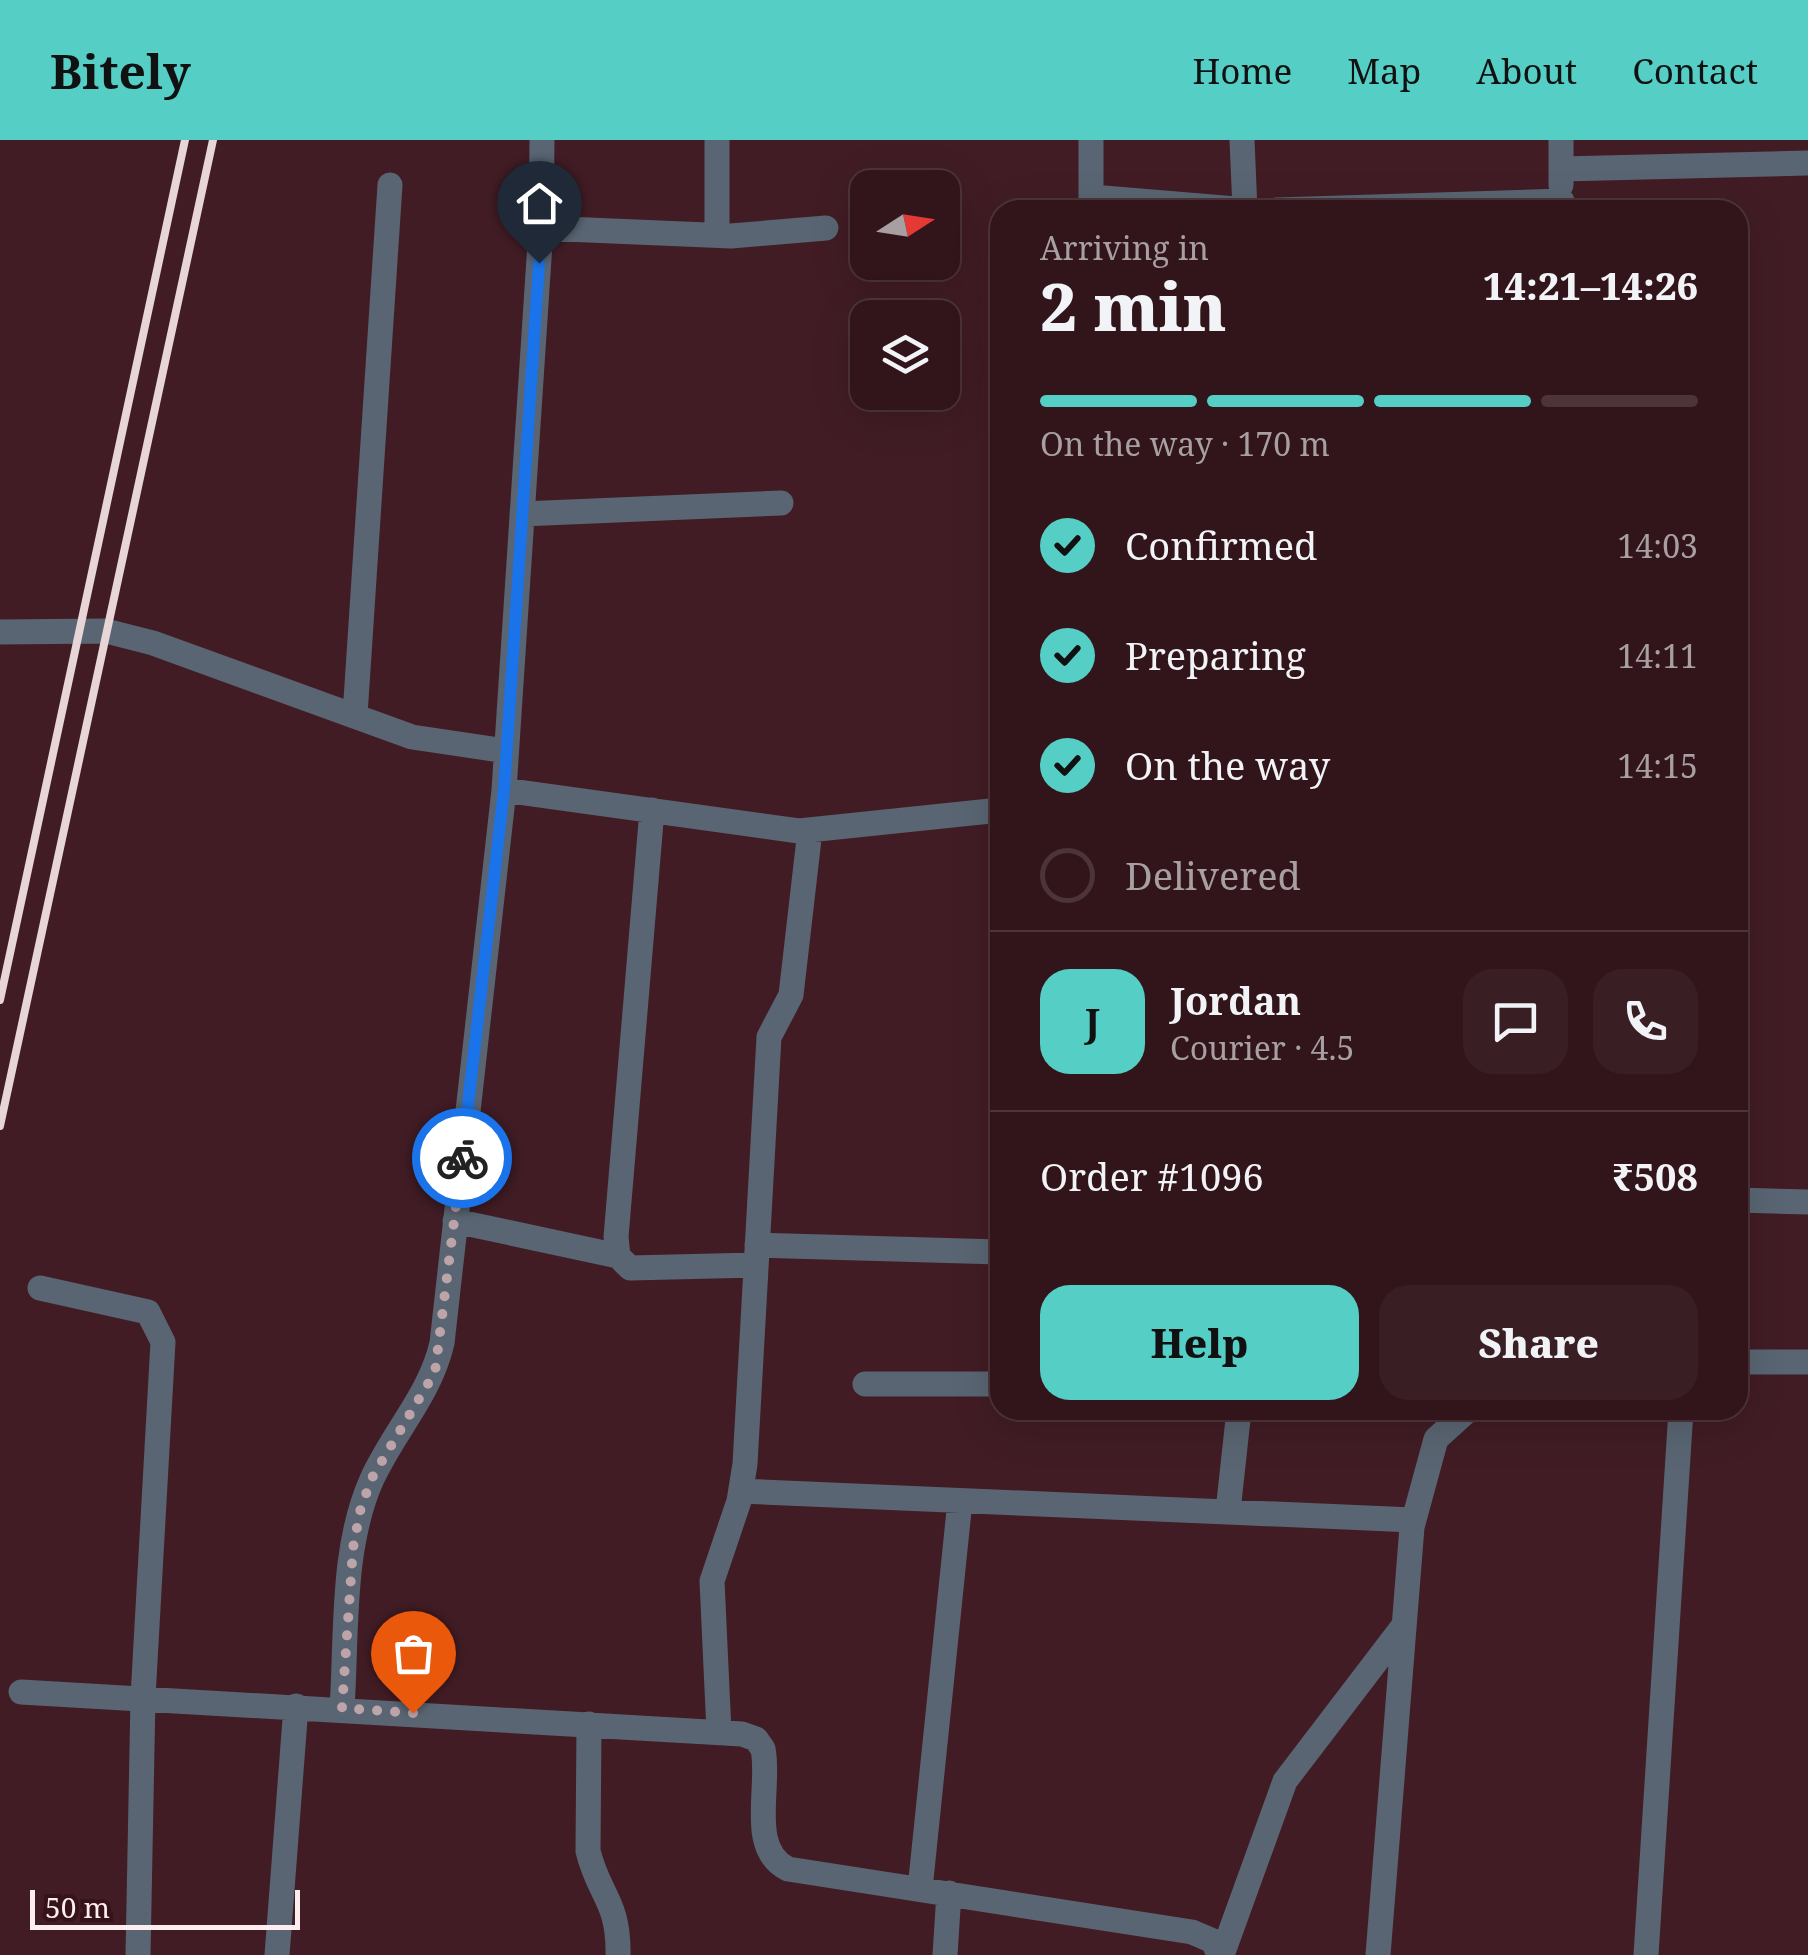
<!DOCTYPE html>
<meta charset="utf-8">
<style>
:root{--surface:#31151b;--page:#391e24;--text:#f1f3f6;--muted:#a89fa3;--line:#4c343a;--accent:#55cec5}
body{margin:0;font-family:"Noto Serif",serif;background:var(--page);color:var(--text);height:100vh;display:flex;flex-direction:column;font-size:38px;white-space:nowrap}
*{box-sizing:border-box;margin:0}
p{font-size:32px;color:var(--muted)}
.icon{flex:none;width:55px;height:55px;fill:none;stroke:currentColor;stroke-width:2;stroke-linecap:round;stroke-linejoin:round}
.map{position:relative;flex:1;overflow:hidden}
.drawer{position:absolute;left:990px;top:60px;width:758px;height:1220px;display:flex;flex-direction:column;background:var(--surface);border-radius:30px;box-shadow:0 10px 40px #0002,0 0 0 2px var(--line)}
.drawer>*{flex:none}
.needle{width:65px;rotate:78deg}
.buttons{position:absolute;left:850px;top:30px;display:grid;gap:20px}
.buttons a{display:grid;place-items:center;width:110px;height:110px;border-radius:20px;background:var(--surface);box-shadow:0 10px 40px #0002,0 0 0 2px var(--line);font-size:50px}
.scale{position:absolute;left:30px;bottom:25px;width:270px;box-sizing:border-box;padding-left:10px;border:5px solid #feeef0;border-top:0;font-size:28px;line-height:35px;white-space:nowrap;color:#feeef0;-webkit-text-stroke:8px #36121a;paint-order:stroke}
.pin{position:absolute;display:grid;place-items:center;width:85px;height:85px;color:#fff;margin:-102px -42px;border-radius:50% 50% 50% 0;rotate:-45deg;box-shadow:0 0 10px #0007}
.pin .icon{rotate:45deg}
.courier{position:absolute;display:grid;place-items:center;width:100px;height:100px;margin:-50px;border:8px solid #1a73e8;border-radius:50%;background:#fff;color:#222;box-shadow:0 2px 12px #0007}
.overview em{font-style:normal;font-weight:800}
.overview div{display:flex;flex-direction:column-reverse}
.overview{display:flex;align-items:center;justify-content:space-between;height:170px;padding:0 50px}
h1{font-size:65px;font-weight:800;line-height:75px}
.bar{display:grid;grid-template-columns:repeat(4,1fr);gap:15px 10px;align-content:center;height:120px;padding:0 50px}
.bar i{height:12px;border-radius:8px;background:var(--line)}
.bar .active{background:var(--accent)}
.bar p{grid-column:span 4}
.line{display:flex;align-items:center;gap:25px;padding:0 50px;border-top:2px solid var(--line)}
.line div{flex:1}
.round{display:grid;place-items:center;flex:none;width:105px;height:105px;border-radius:30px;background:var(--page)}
ol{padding:0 50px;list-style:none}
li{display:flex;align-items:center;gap:30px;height:110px}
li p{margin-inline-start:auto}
li .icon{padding:10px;border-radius:50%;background:var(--accent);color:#111;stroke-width:4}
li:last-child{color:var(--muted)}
li i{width:55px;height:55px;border:5px solid var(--line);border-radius:50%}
.cta{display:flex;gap:20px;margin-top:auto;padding:20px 50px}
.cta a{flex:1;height:115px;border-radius:30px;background:var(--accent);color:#111;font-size:40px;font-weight:800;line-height:115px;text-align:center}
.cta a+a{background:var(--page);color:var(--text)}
header{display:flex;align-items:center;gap:60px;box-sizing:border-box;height:140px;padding:0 50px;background:var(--accent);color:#111}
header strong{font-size:48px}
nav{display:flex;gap:55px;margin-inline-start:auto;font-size:35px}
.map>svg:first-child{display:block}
</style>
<header>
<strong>Bitely</strong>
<nav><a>Home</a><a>Map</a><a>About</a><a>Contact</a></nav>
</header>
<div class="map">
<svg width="1808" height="1815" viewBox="0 0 1808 1815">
<rect width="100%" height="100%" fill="#411c24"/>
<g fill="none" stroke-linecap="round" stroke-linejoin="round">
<!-- street -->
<path stroke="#596572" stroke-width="25" d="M 1091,0 L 1091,70
M 1242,0 L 1245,70
M 1561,0 L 1561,45
M 1561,29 L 1808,23
M 1092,57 L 1248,70
M 1276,70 L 1562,61
M 541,88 L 731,96 L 826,88
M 717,95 L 717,0
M 522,374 L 781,363
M 0,492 L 106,491 L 153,503 L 412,597 L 506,611
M 355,575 L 390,45
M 504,650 L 799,691 L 1000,670
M 652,670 L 616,1097 L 618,1116 L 630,1128 L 756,1125
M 1738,1060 L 1808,1062
M 455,1081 L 618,1116
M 757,1105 L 1000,1112
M 40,1148 L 148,1172 L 163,1202 L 143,1557 L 138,1815
M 1738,1222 L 1808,1222
M 865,1244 L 1000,1244
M 741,1351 L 1413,1380
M 1228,1371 L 1239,1270
M 21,1552 L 742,1594 L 756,1599 L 763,1609 C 771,1646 747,1709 788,1729 L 1192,1792 L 1213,1801 L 1219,1815
M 342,1568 C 347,1494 341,1408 372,1339 C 394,1291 430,1255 442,1203 L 504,650 L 541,88 L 542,0
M 589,1584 L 588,1711 C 599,1756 619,1761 618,1815
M 719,1592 L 712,1441 L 739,1361 L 745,1324 L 769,897 L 791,855 L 810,690
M 920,1749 L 960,1361
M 277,1815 L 296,1566
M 945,1815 L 949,1753
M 1222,1815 L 1285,1641 L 1401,1489
M 1378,1815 L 1412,1387 L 1436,1299 L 1468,1270
M 1646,1815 L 1681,1270"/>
<!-- rail -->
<path stroke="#e7d5d8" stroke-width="8" d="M 0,860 L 185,0
M 0,986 L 213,0"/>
</g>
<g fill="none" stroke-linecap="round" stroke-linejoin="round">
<!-- done -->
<path stroke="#bca4a9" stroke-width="10" stroke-dasharray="0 18" d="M 413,1573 L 342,1568 L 353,1408 L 361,1367 L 373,1336 L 435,1232 L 462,1018"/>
<!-- route -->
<path stroke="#1a73e8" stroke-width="12" d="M 462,1018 L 504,650 L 539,123"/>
</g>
</svg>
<div class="buttons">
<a><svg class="needle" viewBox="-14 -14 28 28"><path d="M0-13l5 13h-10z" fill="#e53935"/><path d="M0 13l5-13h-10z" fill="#a89fa3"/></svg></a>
<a><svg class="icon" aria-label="layers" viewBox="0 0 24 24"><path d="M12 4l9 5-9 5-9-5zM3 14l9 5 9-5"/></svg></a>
</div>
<div class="scale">50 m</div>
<div class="pin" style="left:413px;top:1573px;background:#ea580c"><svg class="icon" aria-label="bag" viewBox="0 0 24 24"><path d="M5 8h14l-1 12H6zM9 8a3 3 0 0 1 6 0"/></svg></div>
<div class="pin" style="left:539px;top:123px;background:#1f2937"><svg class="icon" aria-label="home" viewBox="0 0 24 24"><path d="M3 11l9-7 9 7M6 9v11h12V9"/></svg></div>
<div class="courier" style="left:462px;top:1018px"><svg class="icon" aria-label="bike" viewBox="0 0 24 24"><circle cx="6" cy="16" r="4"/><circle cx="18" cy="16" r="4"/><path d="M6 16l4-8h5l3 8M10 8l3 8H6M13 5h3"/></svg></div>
<section class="drawer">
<div class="overview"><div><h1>2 min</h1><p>Arriving in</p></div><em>14:21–14:26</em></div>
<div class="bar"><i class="active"></i><i class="active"></i><i class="active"></i><i></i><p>On the way · 170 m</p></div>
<ol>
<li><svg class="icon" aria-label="check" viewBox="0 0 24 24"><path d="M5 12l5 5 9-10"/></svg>Confirmed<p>14:03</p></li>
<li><svg class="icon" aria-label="check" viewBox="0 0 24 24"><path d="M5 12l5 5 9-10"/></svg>Preparing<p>14:11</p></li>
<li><svg class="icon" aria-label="check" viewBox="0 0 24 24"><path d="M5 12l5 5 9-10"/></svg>On the way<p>14:15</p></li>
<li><i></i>Delivered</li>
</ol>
<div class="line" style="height:180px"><b class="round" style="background:var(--accent);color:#111">J</b><div><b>Jordan</b><p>Courier · 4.5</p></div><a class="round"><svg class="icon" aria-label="chat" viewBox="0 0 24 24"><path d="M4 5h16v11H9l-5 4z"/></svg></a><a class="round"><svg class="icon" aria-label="phone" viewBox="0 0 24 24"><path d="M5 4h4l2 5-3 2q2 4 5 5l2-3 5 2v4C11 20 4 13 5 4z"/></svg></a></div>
<div class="line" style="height:130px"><div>Order #1096</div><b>₹508</b></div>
<div class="cta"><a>Help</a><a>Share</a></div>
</section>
</div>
